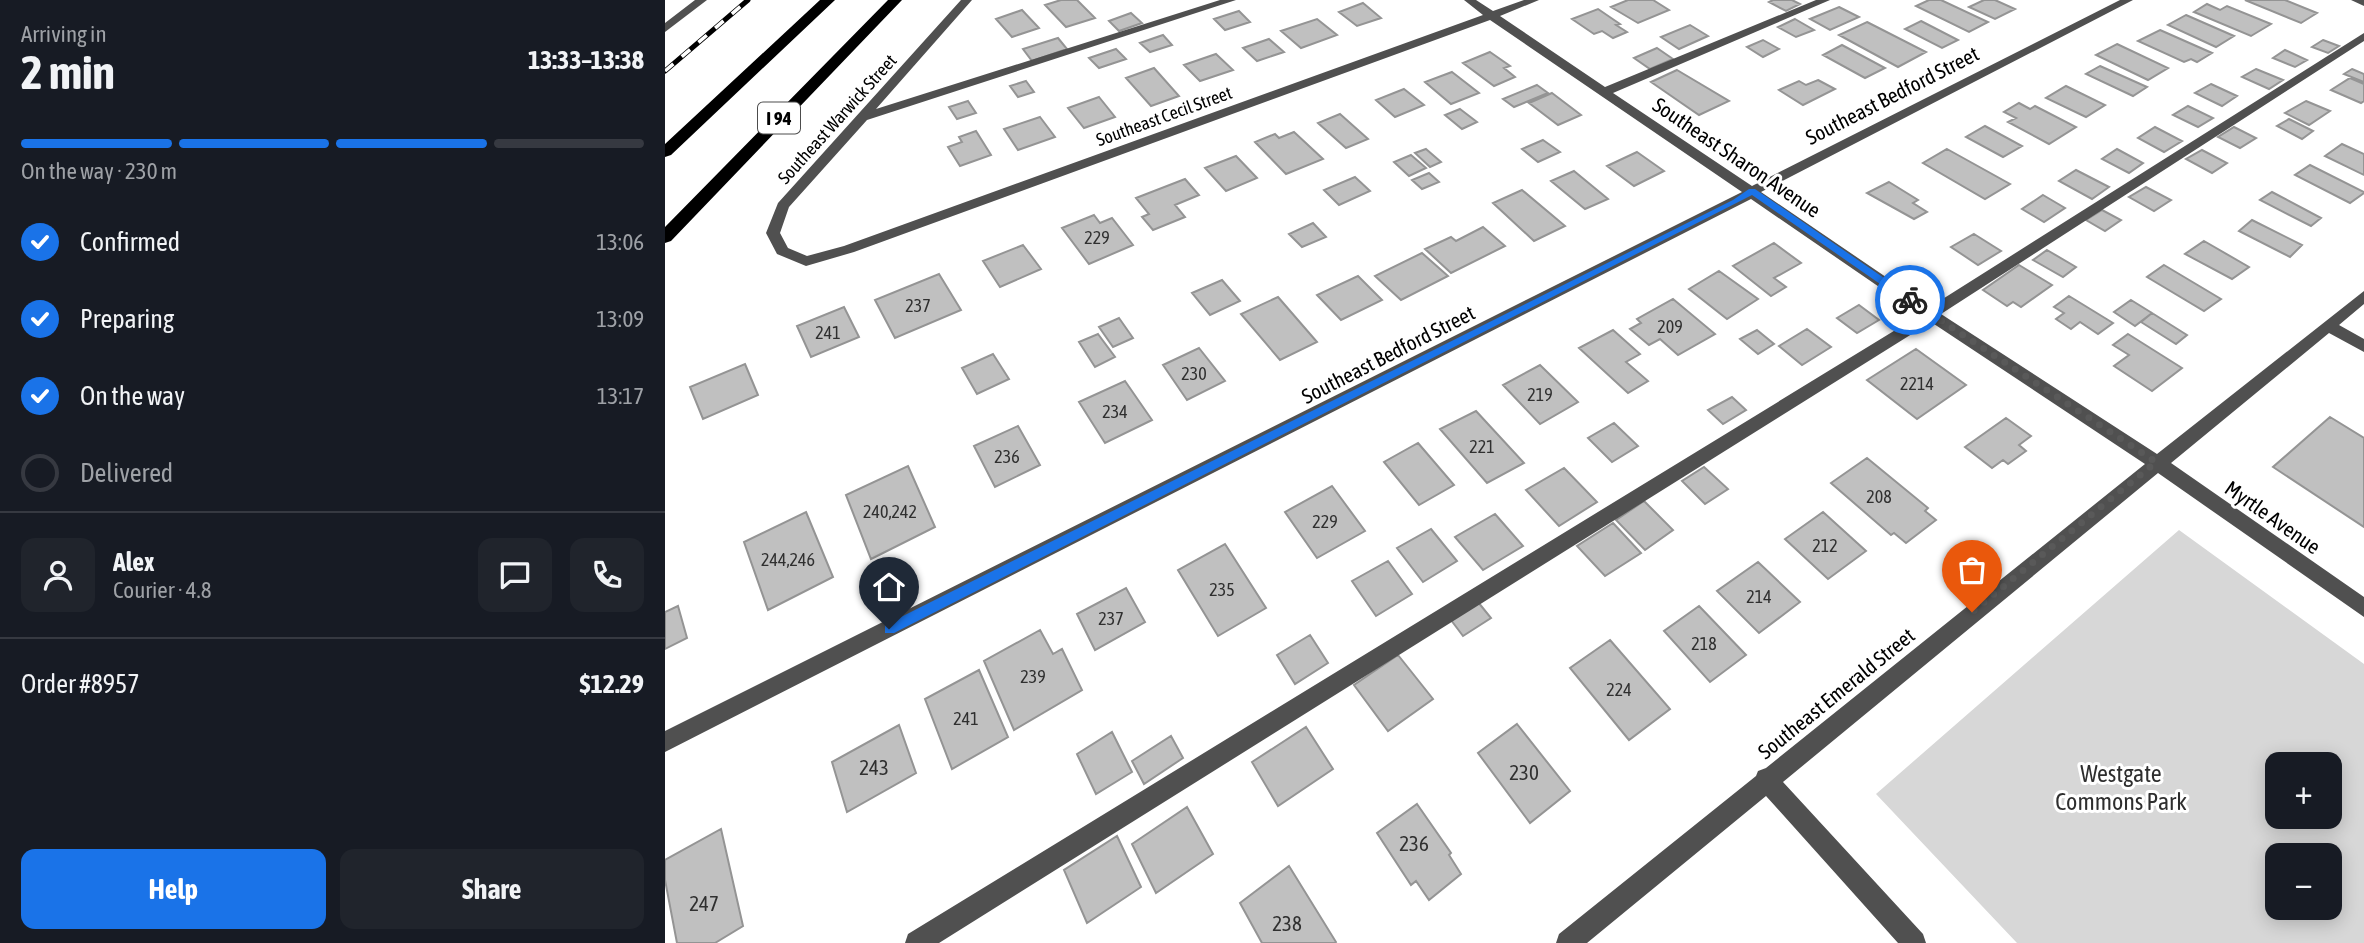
<!DOCTYPE html>
<meta charset="utf-8">
<style>
:root{--surface:#171b24;--page:#20242c;--text:#f1f3f6;--muted:#9ea1a6;--line:#363941;--accent:#1a73e8}
body{margin:0;font-family:"Asap Condensed",sans-serif;background:var(--page);color:var(--text);height:100vh;display:flex;flex-direction:column;font-size:26px;white-space:nowrap}
*{box-sizing:border-box;margin:0}
p{font-size:23px;color:var(--muted)}
.icon{flex:none;width:38px;height:38px;fill:none;stroke:currentColor;stroke-width:2;stroke-linecap:round;stroke-linejoin:round}
.map{position:relative;flex:1;overflow:hidden}
.panel{display:flex;flex-direction:column;background:var(--surface);width:665px}
.panel>*{flex:none}
.buttons{position:absolute;left:1600px;top:752px;display:grid;gap:14px}
.buttons a{display:grid;place-items:center;width:77px;height:77px;border-radius:14px;background:var(--surface);box-shadow:0 4px 18px #0003;font-size:35px}
.pin{position:absolute;display:grid;place-items:center;width:60px;height:60px;color:#fff;margin:-72px -30px;border-radius:50% 50% 50% 0;rotate:-45deg;box-shadow:0 0 7px #0007}
.pin .icon{rotate:45deg}
.courier{position:absolute;display:grid;place-items:center;width:70px;height:70px;margin:-35px;border:5px solid #1a73e8;border-radius:50%;background:#fff;color:#222;box-shadow:0 2px 9px #0007}
.headline em{font-style:normal;font-weight:700}
.headline div{display:flex;flex-direction:column-reverse}
.headline{display:flex;align-items:center;justify-content:space-between;height:119px;padding:0 21px}
h1{font-size:46px;font-weight:700;line-height:52px}
.bar{display:grid;grid-template-columns:repeat(4,1fr);gap:10px 7px;align-content:center;height:84px;padding:0 21px}
.bar i{height:9px;border-radius:5px;background:var(--line)}
.bar .current{background:var(--accent)}
.bar p{grid-column:span 4}
.line{display:flex;align-items:center;gap:18px;padding:0 21px;border-top:2px solid var(--line)}
.line div{flex:1}
.round{display:grid;place-items:center;flex:none;width:74px;height:74px;border-radius:14px;background:var(--page)}
ol{padding:0 21px;list-style:none}
li{display:flex;align-items:center;gap:21px;height:77px}
li p{margin-inline-start:auto}
li .icon{padding:7px;border-radius:50%;background:var(--accent);color:#fff;stroke-width:4}
li:last-child{color:var(--muted)}
li i{width:38px;height:38px;border:4px solid var(--line);border-radius:50%}
.cta{display:flex;gap:14px;margin-top:auto;padding:14px 21px}
.cta a{flex:1;height:80px;border-radius:14px;background:var(--accent);color:#fff;font-size:28px;font-weight:700;line-height:80px;text-align:center}
.cta a+a{background:var(--page);color:var(--text)}
main{display:flex;flex:1;min-height:0}
.map>svg:first-child{display:block}
</style>
<main>
<section class="panel">
<div class="headline"><div><h1>2 min</h1><p>Arriving in</p></div><em>13:33–13:38</em></div>
<div class="bar"><i class="current"></i><i class="current"></i><i class="current"></i><i></i><p>On the way · 230 m</p></div>
<ol>
<li><svg class="icon" aria-label="check" viewBox="0 0 24 24"><path d="M5 12l5 5 9-10"/></svg>Confirmed<p>13:06</p></li>
<li><svg class="icon" aria-label="check" viewBox="0 0 24 24"><path d="M5 12l5 5 9-10"/></svg>Preparing<p>13:09</p></li>
<li><svg class="icon" aria-label="check" viewBox="0 0 24 24"><path d="M5 12l5 5 9-10"/></svg>On the way<p>13:17</p></li>
<li><i></i>Delivered</li>
</ol>
<div class="line" style="height:126px"><a class="round"><svg class="icon" aria-label="person" viewBox="0 0 24 24"><circle cx="12" cy="8" r="4"/><path d="M4 21q1-7 8-7t8 7"/></svg></a><div><b>Alex</b><p>Courier · 4.8</p></div><a class="round"><svg class="icon" aria-label="chat" viewBox="0 0 24 24"><path d="M4 5h16v11H9l-5 4z"/></svg></a><a class="round"><svg class="icon" aria-label="phone" viewBox="0 0 24 24"><path d="M5 4h4l2 5-3 2q2 4 5 5l2-3 5 2v4C11 20 4 13 5 4z"/></svg></a></div>
<div class="line" style="height:91px"><div>Order #8957</div><b>$12.29</b></div>
<div class="cta"><a>Help</a><a>Share</a></div>
</section>
<div class="map">
<svg width="1699" height="943" viewBox="0 0 1699 943">
<rect width="100%" height="100%" fill="#fff"/>
<!-- green -->
<path fill="#d7d7d7" fill-rule="evenodd" d="M 1514,530 L 1699,664 L 1699,943 L 1352,943 L 1211,794 ZM 1612,765 L 1664,765 L 1664,817 L 1612,817 ZM 1612,856 L 1664,856 L 1664,908 L 1612,908 Z"/>
<!-- building -->
<path fill="#c0c0c0" stroke="#949494" stroke-width="2" d="M 396,0 L 412,0 L 430,18 L 401,27 L 380,5 Z
M 963,0 L 988,0 L 1004,10 L 973,23 L 946,7 Z
M 1108,0 L 1127,0 L 1135,4 L 1121,11 L 1104,2 Z
M 1264,0 L 1276,0 L 1323,22 L 1304,32 L 1251,6 Z
M 1319,0 L 1330,0 L 1350,9 L 1330,19 L 1304,7 Z
M 1580,0 L 1620,0 L 1652,13 L 1636,23 Z
M 698,3 L 716,18 L 692,26 L 674,12 Z
M 1542,4 L 1555,10 L 1562,6 L 1606,24 L 1586,36 L 1529,12 Z
M 1174,7 L 1194,17 L 1165,30 L 1145,19 Z
M 933,9 L 955,24 L 951,25 L 962,32 L 948,38 L 937,31 L 929,34 L 907,19 Z
M 357,10 L 374,28 L 347,37 L 331,19 Z
M 574,11 L 585,22 L 560,30 L 549,19 Z
M 466,13 L 477,23 L 454,31 L 444,21 Z
M 1521,15 L 1569,36 L 1551,47 L 1503,25 Z
M 652,19 L 672,35 L 636,48 L 616,31 Z
M 1130,19 L 1149,30 L 1131,37 L 1113,27 Z
M 1256,21 L 1293,40 L 1277,48 L 1240,29 Z
M 1202,22 L 1261,52 L 1233,67 L 1174,35 Z
M 1025,25 L 1043,36 L 1014,49 L 996,37 Z
M 1495,30 L 1547,53 L 1532,62 L 1526,59 L 1519,62 L 1473,41 Z
M 498,35 L 507,45 L 485,52 L 475,43 Z
M 393,38 L 402,49 L 367,61 L 358,49 Z
M 604,39 L 619,52 L 592,61 L 578,48 Z
M 1098,40 L 1114,49 L 1098,57 L 1082,47 Z
M 1658,40 L 1674,46 L 1663,53 L 1647,47 Z
M 1452,44 L 1503,68 L 1483,80 L 1431,55 Z
M 1177,45 L 1220,68 L 1200,78 L 1158,55 Z
M 992,48 L 1008,59 L 985,69 L 969,58 Z
M 451,49 L 461,59 L 434,68 L 424,58 Z
M 1620,50 L 1642,60 L 1630,67 L 1608,58 Z
M 825,52 L 845,66 L 839,68 L 850,77 L 829,86 L 798,63 Z
M 551,54 L 568,70 L 535,81 L 519,65 Z
M 1435,66 L 1482,87 L 1468,96 L 1421,74 Z
M 489,68 L 514,96 L 486,106 L 461,78 Z
M 1591,69 L 1618,80 L 1604,89 L 1577,77 Z
M 1687,69 L 1699,74 L 1699,82 L 1679,74 Z
M 1012,70 L 1064,101 L 1034,115 L 986,82 Z
M 787,72 L 814,93 L 786,104 L 760,82 Z
M 1685,78 L 1699,84 L 1699,101 L 1696,103 L 1666,90 Z
M 1153,80 L 1170,89 L 1138,105 L 1114,90 L 1134,81 L 1141,85 Z
M 361,81 L 369,92 L 353,97 L 345,86 Z
M 1546,84 L 1572,96 L 1557,106 L 1530,93 Z
M 872,85 L 883,93 L 849,107 L 838,99 Z
M 1401,86 L 1440,105 L 1421,117 L 1381,98 Z
M 739,89 L 759,105 L 730,117 L 711,100 Z
M 887,93 L 916,115 L 893,125 L 864,103 Z
M 434,97 L 450,117 L 419,128 L 403,108 Z
M 303,101 L 311,113 L 292,119 L 284,107 Z
M 1641,101 L 1665,111 L 1644,125 L 1620,113 Z
M 1354,103 L 1365,109 L 1370,106 L 1411,127 L 1384,144 L 1343,122 L 1351,118 L 1339,112 Z
M 1523,106 L 1548,118 L 1533,127 L 1508,115 Z
M 795,109 L 812,122 L 797,129 L 780,115 Z
M 675,114 L 703,139 L 681,148 L 653,123 Z
M 375,117 L 390,137 L 353,150 L 339,129 Z
M 1624,119 L 1648,131 L 1637,139 L 1612,126 Z
M 1320,126 L 1357,146 L 1338,157 L 1301,137 Z
M 1490,127 L 1517,141 L 1499,152 L 1473,138 Z
M 1569,127 L 1591,138 L 1575,148 L 1553,137 Z
M 311,131 L 326,155 L 295,166 L 283,147 L 297,142 L 294,137 Z
M 629,132 L 658,159 L 621,174 L 590,142 L 610,134 L 614,138 Z
M 878,140 L 895,152 L 873,162 L 857,149 Z
M 1677,144 L 1699,154 L 1699,175 L 1660,156 Z
M 761,149 L 776,162 L 765,167 L 750,153 Z
M 1282,149 L 1345,184 L 1320,199 L 1258,163 Z
M 1452,149 L 1478,163 L 1464,173 L 1437,159 Z
M 1537,150 L 1562,163 L 1547,173 L 1521,159 Z
M 972,152 L 999,171 L 969,186 L 942,166 Z
M 746,155 L 761,168 L 744,176 L 729,162 Z
M 571,156 L 592,178 L 561,191 L 540,168 Z
M 1645,165 L 1699,192 L 1699,193 L 1685,203 L 1630,175 Z
M 1411,170 L 1444,187 L 1427,199 L 1394,181 Z
M 909,171 L 943,199 L 920,209 L 886,181 Z
M 764,173 L 774,182 L 757,189 L 747,180 Z
M 690,177 L 705,191 L 674,205 L 659,190 Z
M 520,179 L 534,195 L 510,205 L 520,217 L 488,230 L 477,217 L 484,214 L 471,198 Z
M 1224,182 L 1253,200 L 1248,203 L 1262,212 L 1249,219 L 1202,193 Z
M 1481,187 L 1506,200 L 1489,211 L 1464,197 Z
M 857,190 L 900,226 L 869,241 L 828,203 Z
M 1607,192 L 1656,218 L 1646,226 L 1595,200 Z
M 1378,195 L 1400,208 L 1379,222 L 1357,209 Z
M 1437,210 L 1456,220 L 1440,231 L 1421,220 Z
M 429,215 L 435,223 L 447,218 L 468,245 L 424,264 L 397,228 Z
M 1587,220 L 1637,245 L 1625,257 L 1574,231 Z
M 648,223 L 661,237 L 637,247 L 624,234 Z
M 818,227 L 840,246 L 786,273 L 760,249 L 786,237 L 791,241 Z
M 1309,234 L 1336,251 L 1313,265 L 1286,247 Z
M 1539,241 L 1584,267 L 1567,279 L 1520,254 Z
M 1109,243 L 1136,263 L 1109,278 L 1121,287 L 1106,296 L 1068,266 Z
M 358,245 L 376,269 L 335,287 L 318,261 Z
M 1382,250 L 1411,267 L 1398,277 L 1368,260 Z
M 757,253 L 783,276 L 736,300 L 710,276 Z
M 1354,265 L 1387,285 L 1356,307 L 1348,302 L 1342,306 L 1318,290 Z
M 1499,265 L 1556,299 L 1539,311 L 1482,277 Z
M 1054,271 L 1093,299 L 1062,319 L 1024,289 Z
M 274,274 L 296,310 L 230,338 L 210,300 Z
M 693,276 L 717,300 L 676,320 L 652,295 Z
M 557,280 L 575,301 L 545,315 L 527,293 Z
M 1404,296 L 1448,323 L 1433,334 L 1415,322 L 1406,329 L 1391,319 L 1399,313 L 1389,307 Z
M 613,297 L 652,342 L 615,360 L 576,314 Z
M 1008,299 L 1050,334 L 1013,355 L 995,339 L 984,345 L 965,329 L 976,323 L 972,319 Z
M 1466,300 L 1487,313 L 1470,326 L 1449,312 Z
M 1194,305 L 1214,320 L 1192,333 L 1172,318 Z
M 179,307 L 194,337 L 146,357 L 132,326 Z
M 1487,313 L 1522,335 L 1511,344 L 1476,322 Z
M 454,318 L 468,338 L 448,347 L 434,327 Z
M 1142,329 L 1166,347 L 1137,365 L 1114,346 Z
M 948,330 L 975,354 L 961,362 L 983,381 L 963,393 L 914,348 Z
M 1092,330 L 1109,344 L 1093,354 L 1075,339 Z
M 433,334 L 450,357 L 430,367 L 414,342 Z
M 1463,334 L 1517,368 L 1487,391 L 1449,366 L 1464,355 L 1448,345 Z
M 534,348 L 560,381 L 522,400 L 498,365 Z
M 1251,349 L 1301,385 L 1252,419 L 1202,380 Z
M 328,354 L 344,379 L 312,394 L 297,368 Z
M 80,364 L 93,395 L 38,419 L 25,387 Z
M 875,365 L 913,402 L 875,424 L 838,385 Z
M 460,381 L 487,420 L 440,443 L 414,402 Z
M 1067,397 L 1081,410 L 1058,424 L 1043,410 Z
M 811,411 L 859,463 L 822,483 L 775,429 Z
M 1665,417 L 1699,438 L 1699,527 L 1608,467 Z
M 1341,418 L 1366,436 L 1354,445 L 1361,451 L 1343,464 L 1338,460 L 1327,468 L 1300,447 Z
M 949,423 L 973,446 L 947,462 L 923,438 Z
M 353,426 L 375,465 L 330,487 L 309,446 Z
M 753,443 L 789,485 L 754,505 L 719,462 Z
M 1202,458 L 1263,508 L 1260,511 L 1271,520 L 1241,543 L 1229,533 L 1226,535 L 1166,483 Z
M 243,466 L 270,527 L 206,559 L 181,495 Z
M 1039,467 L 1063,489 L 1040,504 L 1017,481 Z
M 899,468 L 932,502 L 894,526 L 861,490 Z
M 667,486 L 700,531 L 652,558 L 620,512 Z
M 979,501 L 1008,530 L 980,550 L 951,520 Z
M 141,512 L 168,577 L 103,610 L 79,542 Z
M 1158,512 L 1201,551 L 1163,579 L 1120,539 Z
M 830,514 L 858,546 L 818,570 L 790,537 Z
M 948,523 L 976,553 L 940,576 L 912,546 Z
M 766,529 L 792,561 L 758,582 L 732,548 Z
M 560,544 L 601,608 L 553,636 L 513,570 Z
M 723,561 L 747,594 L 711,616 L 687,581 Z
M 1093,562 L 1135,602 L 1094,633 L 1052,591 Z
M 461,588 L 480,622 L 430,650 L 412,614 Z
M 813,602 L 826,618 L 798,636 L 786,620 Z
M 13,606 L 22,638 L 0,649 L 0,612 Z
M 1034,606 L 1081,655 L 1045,682 L 999,631 Z
M 375,630 L 388,654 L 397,649 L 417,690 L 349,730 L 319,661 Z
M 645,635 L 663,663 L 630,684 L 612,655 Z
M 945,640 L 1005,709 L 964,740 L 905,668 Z
M 733,655 L 768,699 L 723,731 L 689,685 Z
M 314,670 L 343,737 L 287,769 L 260,699 Z
M 852,724 L 905,791 L 865,823 L 813,753 Z
M 234,725 L 251,773 L 182,812 L 167,762 Z
M 641,727 L 668,769 L 613,806 L 587,762 Z
M 447,732 L 467,772 L 431,794 L 412,754 Z
M 506,736 L 518,758 L 479,784 L 467,761 Z
M 752,804 L 786,853 L 784,855 L 796,874 L 764,900 L 751,881 L 746,885 L 712,833 Z
M 522,807 L 548,854 L 491,893 L 467,844 Z
M 56,829 L 78,926 L 50,943 L 12,943 L 0,880 L 0,860 Z
M 452,836 L 476,887 L 422,923 L 399,870 Z
M 624,866 L 671,942 L 670,943 L 597,943 L 575,903 Z"/>
<g fill="none" stroke-linecap="round" stroke-linejoin="round">
<!-- minor -->
<path fill="#505050" fill-rule="evenodd" d="M 30,0 L 42,0 L 0,32 L 0,23 Z
M 296,0 L 307,0 L 211,109 L 555,0 L 571,0 L 202,120 L 124,207 L 115,233 L 123,248 L 142,256 L 179,246 L 818,15 L 799,0 L 811,0 L 828,11 L 859,0 L 874,0 L 835,16 L 940,87 L 1151,0 L 1165,0 L 948,93 L 1087,186 L 1455,0 L 1468,0 L 1096,192 L 1265,307 L 1699,33 L 1699,41 L 1276,314 L 1492,454 L 1699,291 L 1699,304 L 1674,325 L 1699,339 L 1699,352 L 1664,333 L 1506,463 L 1699,597 L 1699,617 L 1493,473 L 1118,782 L 1258,934 L 1261,943 L 1233,943 L 1101,796 L 922,943 L 891,943 L 894,934 L 1091,776 L 1093,771 L 1101,768 L 1480,464 L 1266,322 L 274,943 L 240,943 L 243,934 L 1255,315 L 1086,199 L 0,752 L 0,731 L 1077,192 L 825,20 L 189,252 L 141,266 L 112,254 L 101,233 L 113,203 Z
M 1686,0 L 1699,0 L 1699,6 Z"/>
<!-- highway -->
<path fill="#000" fill-rule="evenodd" d="M 155,0 L 170,0 L 6,155 L 0,157 L 0,144 Z
M 223,0 L 237,0 L 6,241 L 0,243 L 0,227 Z"/>
<defs>
<path id="rail" d="M 0,71 L 83,0"/>
</defs>
<!-- rail casing -->
<use href="#rail" stroke="#000" stroke-width="5"/>
<!-- rail -->
<use href="#rail" stroke="#fff" stroke-width="3.5" stroke-dasharray="11" stroke-linecap="butt"/>
</g>
<!-- route -->
<path fill="#1a73e8" d="M 1084,189 L 1090,189 L 1248,298 L 1248,302 L 1241,302 L 1087,195 L 229,633 L 220,633 L 220,625 L 1068,200 Z"/>
<g fill="none" stroke-linecap="round" stroke-linejoin="round">
<!-- done -->
<path stroke="#595959" stroke-width="7" stroke-dasharray="0 12.6" d="M 1245,300 L 1491,462 L 1307,612"/>
</g>
<g text-anchor="middle" dominant-baseline="central" stroke-width="6" stroke-linejoin="round" paint-order="stroke">
<!-- far-street labels -->
<g font-size="18" fill="#000" stroke="#fff">
<text transform="translate(499 116) rotate(-20)">Southeast Cecil Street</text>
<text transform="translate(172 119) rotate(-48)">Southeast Warwick Street</text>
</g>
<!-- number labels -->
<g font-size="18" fill="#303030">
<text x="432" y="237">229</text>
<text x="253" y="305">237</text>
<text x="1005" y="326">209</text>
<text x="163" y="332">241</text>
<text x="529" y="373">230</text>
<text x="1252" y="383">2214</text>
<text x="875" y="394">219</text>
<text x="450" y="411">234</text>
<text x="817" y="446">221</text>
<text x="342" y="456">236</text>
<text x="1214" y="496">208</text>
<text x="225" y="511">240,242</text>
<text x="660" y="521">229</text>
<text x="1160" y="545">212</text>
<text x="123" y="559">244,246</text>
<text x="557" y="589">235</text>
<text x="1094" y="596">214</text>
<text x="446" y="618">237</text>
<text x="1039" y="643">218</text>
<text x="368" y="676">239</text>
<text x="954" y="689">224</text>
<text x="301" y="718">241</text>
</g>
<!-- shield labels -->
<rect fill="#fff" stroke="#4c4c4c" stroke-width="2" x="93" y="102.5" width="42" height="31" rx="5"/>
<g font-size="19" font-weight="bold" fill="#000">
<text x="114" y="118">I 94</text>
</g>
<!-- street labels -->
<g font-size="21" fill="#000" stroke="#fff">
<text transform="translate(1227 95) rotate(-27)">Southeast Bedford Street</text>
<text transform="translate(1072 157) rotate(34)">Southeast Sharon Avenue</text>
<text transform="translate(723 354) rotate(-27)">Southeast Bedford Street</text>
<text transform="translate(1608 517) rotate(35)">Myrtle Avenue</text>
<text transform="translate(1171 693) rotate(-39)">Southeast Emerald Street</text>
</g>
<!-- near-number labels -->
<g font-size="21" fill="#303030">
<text x="209" y="767">243</text>
<text x="859" y="772">230</text>
<text x="749" y="843">236</text>
<text x="39" y="903">247</text>
<text x="622" y="923">238</text>
</g>
<!-- near-park labels -->
<g font-size="24" fill="#2e2e2e" stroke="#fff">
<text x="1456" y="773">Westgate<tspan x="1456" dy="28">Commons Park</tspan></text>
</g>
</g>
</svg>
<div class="buttons">
<a>+</a>
<a>−</a>
</div>
<div class="pin" style="left:1307px;top:612px;background:#ea580c"><svg class="icon" aria-label="bag" viewBox="0 0 24 24"><path d="M5 8h14l-1 12H6zM9 8a3 3 0 0 1 6 0"/></svg></div>
<div class="pin" style="left:224px;top:629px;background:#1f2937"><svg class="icon" aria-label="home" viewBox="0 0 24 24"><path d="M3 11l9-7 9 7M6 9v11h12V9"/></svg></div>
<div class="courier" style="left:1245px;top:300px"><svg class="icon" aria-label="bike" viewBox="0 0 24 24"><circle cx="6" cy="16" r="4"/><circle cx="18" cy="16" r="4"/><path d="M6 16l4-8h5l3 8M10 8l3 8H6M13 5h3"/></svg></div>
</div>
</main>
